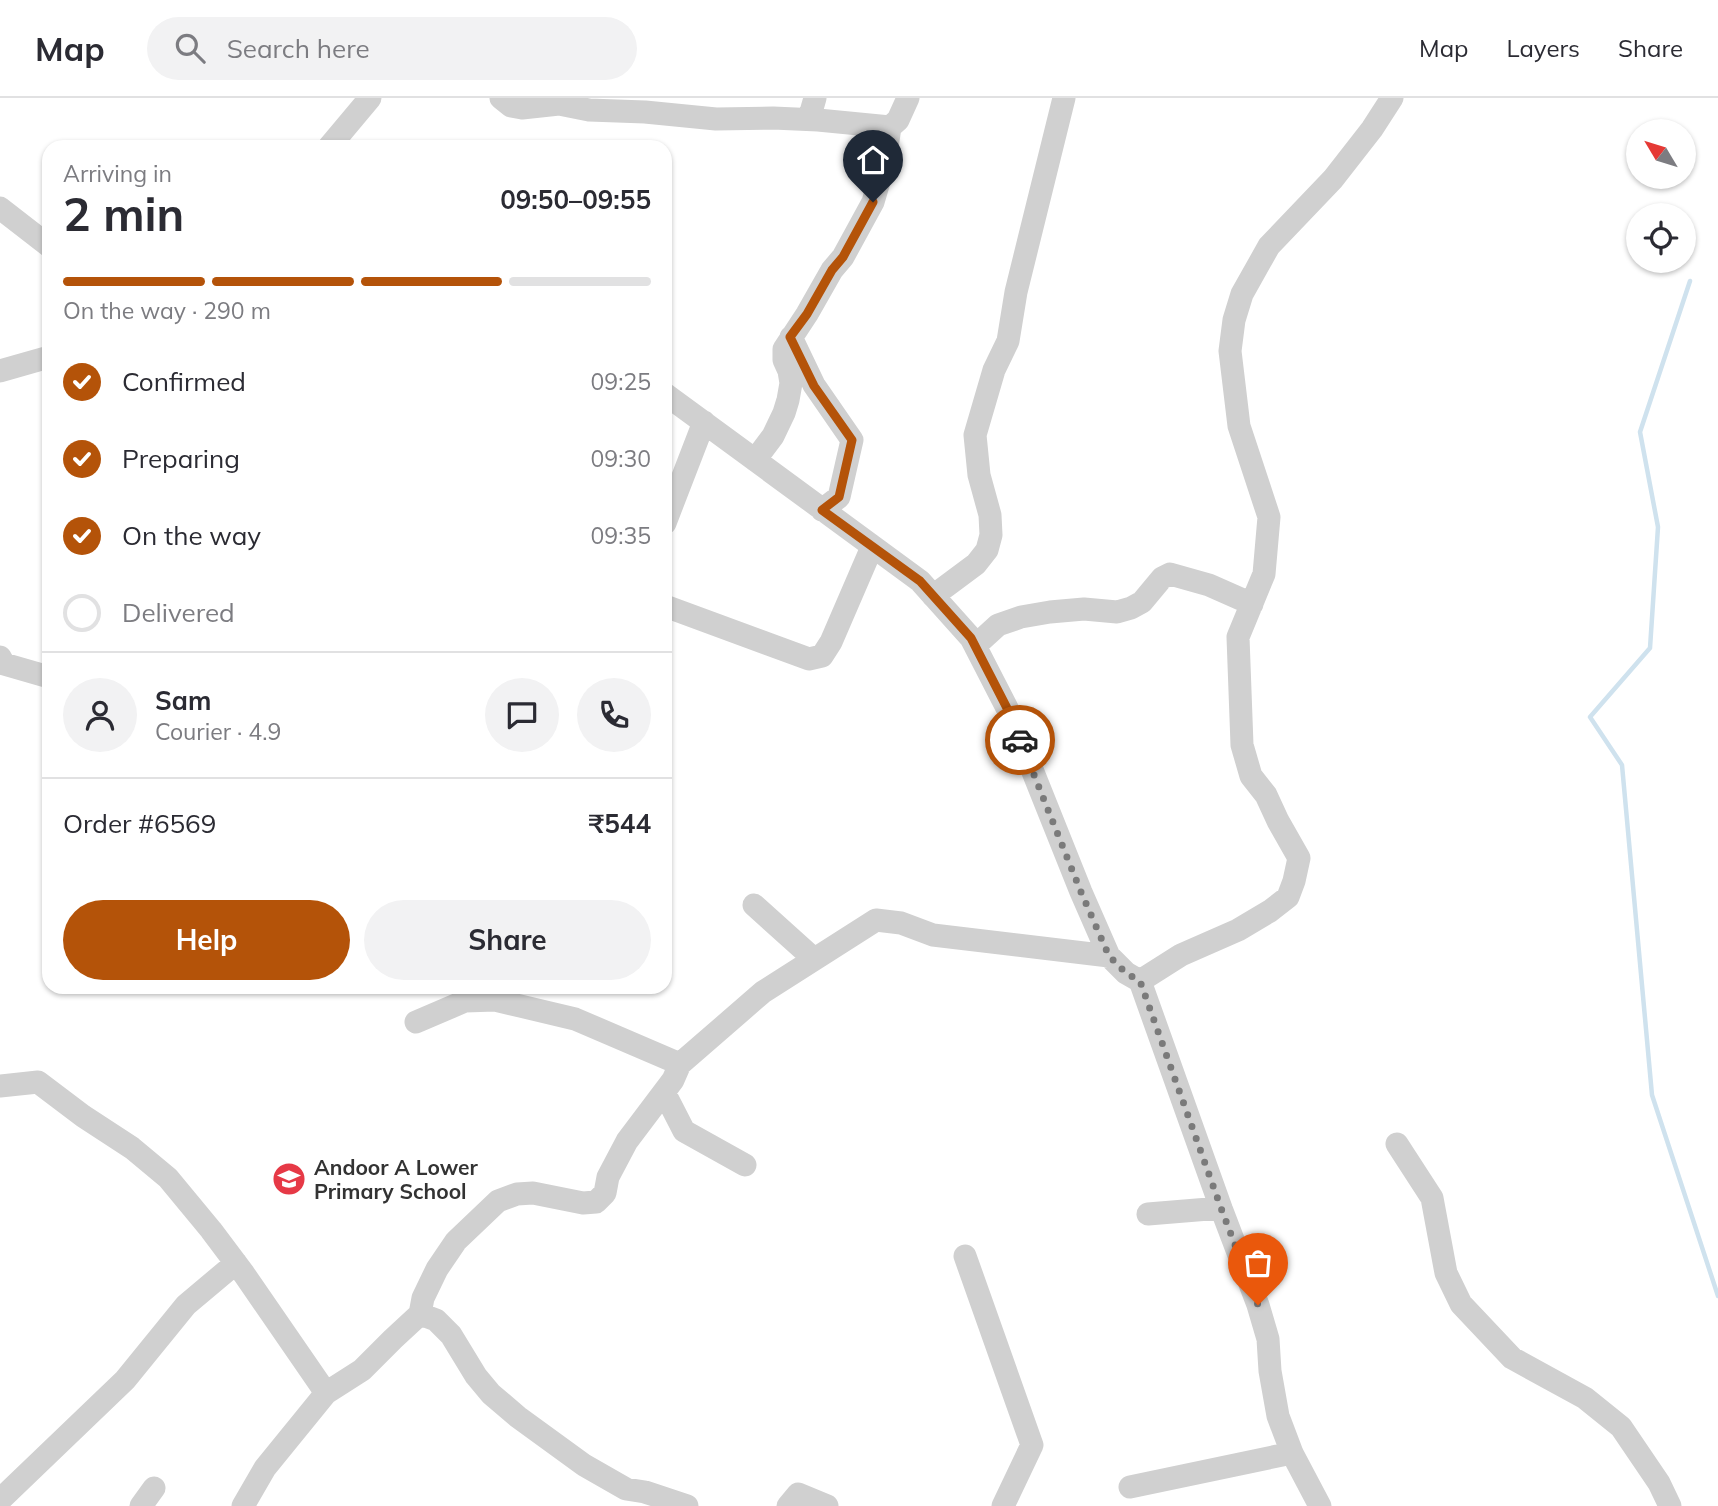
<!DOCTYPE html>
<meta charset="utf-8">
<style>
:root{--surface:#fff;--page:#f2f2f3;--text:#2b2b33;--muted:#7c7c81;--line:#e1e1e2;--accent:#b45309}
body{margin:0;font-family:Mulish,sans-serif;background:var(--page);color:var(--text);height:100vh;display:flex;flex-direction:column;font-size:26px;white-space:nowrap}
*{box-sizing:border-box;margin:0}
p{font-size:23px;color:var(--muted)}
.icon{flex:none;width:38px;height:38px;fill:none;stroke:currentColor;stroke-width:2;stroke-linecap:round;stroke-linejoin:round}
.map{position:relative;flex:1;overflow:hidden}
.drawer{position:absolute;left:42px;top:42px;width:630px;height:854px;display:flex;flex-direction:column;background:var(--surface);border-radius:21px;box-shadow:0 2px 5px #0004}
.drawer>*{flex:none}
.needle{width:46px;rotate:308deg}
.fabs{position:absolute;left:1626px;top:21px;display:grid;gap:14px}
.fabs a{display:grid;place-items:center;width:70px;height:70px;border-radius:50%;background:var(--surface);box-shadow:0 2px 5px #0004;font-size:35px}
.pin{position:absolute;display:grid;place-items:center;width:60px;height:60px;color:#fff;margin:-72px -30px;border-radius:50% 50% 50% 0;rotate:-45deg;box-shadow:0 0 7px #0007}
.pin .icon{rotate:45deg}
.courier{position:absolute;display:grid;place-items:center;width:70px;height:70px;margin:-35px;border:5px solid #b45309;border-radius:50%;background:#fff;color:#222;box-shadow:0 2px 9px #0007}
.head em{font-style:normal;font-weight:700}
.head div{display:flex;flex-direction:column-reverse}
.head{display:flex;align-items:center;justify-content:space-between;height:119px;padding:0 21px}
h1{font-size:46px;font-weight:700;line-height:52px}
.bar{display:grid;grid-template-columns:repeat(4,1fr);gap:10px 7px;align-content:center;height:84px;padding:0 21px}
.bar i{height:9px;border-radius:5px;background:var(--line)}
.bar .current{background:var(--accent)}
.bar p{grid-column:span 4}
.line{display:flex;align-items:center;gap:18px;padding:0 21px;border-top:2px solid var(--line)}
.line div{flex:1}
.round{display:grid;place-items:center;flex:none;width:74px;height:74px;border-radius:37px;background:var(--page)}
ol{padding:0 21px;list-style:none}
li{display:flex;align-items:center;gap:21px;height:77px}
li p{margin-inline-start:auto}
li .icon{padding:7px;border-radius:50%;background:var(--accent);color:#fff;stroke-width:4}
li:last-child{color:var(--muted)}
li i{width:38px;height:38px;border:4px solid var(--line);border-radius:50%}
.button{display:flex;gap:14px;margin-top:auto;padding:14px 21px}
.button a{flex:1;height:80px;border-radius:42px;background:var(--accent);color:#fff;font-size:28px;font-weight:700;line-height:80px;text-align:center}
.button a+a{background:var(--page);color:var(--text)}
header{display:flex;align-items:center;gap:42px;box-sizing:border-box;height:98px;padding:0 35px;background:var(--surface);border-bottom:2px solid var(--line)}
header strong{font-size:33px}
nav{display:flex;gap:38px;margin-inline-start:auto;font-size:24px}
.search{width:490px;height:63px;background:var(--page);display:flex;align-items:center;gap:18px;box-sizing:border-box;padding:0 24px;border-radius:38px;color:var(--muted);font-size:26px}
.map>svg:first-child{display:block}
</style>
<header>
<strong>Map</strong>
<div class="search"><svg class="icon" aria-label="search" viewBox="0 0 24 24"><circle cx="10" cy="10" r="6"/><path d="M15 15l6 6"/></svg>Search here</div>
<nav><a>Map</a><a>Layers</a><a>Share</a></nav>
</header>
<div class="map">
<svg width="1718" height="1408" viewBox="0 0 1718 1408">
<rect width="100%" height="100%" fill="#fff"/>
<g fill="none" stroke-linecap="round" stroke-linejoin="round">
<!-- stream -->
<path stroke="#cfe2ee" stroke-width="4.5" d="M 1690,183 L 1640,334 L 1658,429 L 1650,550 L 1590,619 L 1622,667 L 1652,997 L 1718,1198"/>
<!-- minor -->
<path stroke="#d0d0d0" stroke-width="23" d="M 501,0 L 511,8 L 522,10 L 559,6 L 589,12 L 645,14 L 716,21 L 773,20 L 818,22 L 890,29 L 898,22 L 908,0
M 809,21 L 815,0
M 329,49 L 370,0
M 0,110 L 49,148
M 791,239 L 814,287 L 852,342 L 839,399 L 822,412
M 0,273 L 49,259
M 665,296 L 920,483 L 971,540 L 1009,614 L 1081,794 L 1109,858 L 1126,875 L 1140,883 L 1221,1110 L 1258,1207 L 1268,1241 L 1270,1273 L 1278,1318 L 1292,1355 L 1320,1408
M 755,362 L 773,338 L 784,315 L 788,302 L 791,285 L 789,273 L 784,262 L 784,251 L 807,216 L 832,172 L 843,159 L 873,104 L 885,63 L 890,29
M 665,425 L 704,324
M 933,498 L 976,466 L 987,452 L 991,437 L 990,417 L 979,377 L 975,337 L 994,272 L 1008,243 L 1016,194 L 1064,0
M 665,508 L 809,561 L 822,558 L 831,544 L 872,449
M 975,548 L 998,527 L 1021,519 L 1050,514 L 1084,511 L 1117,514 L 1131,510 L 1142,504 L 1162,480 L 1170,476 L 1209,487 L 1252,506
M 0,559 L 4,566 L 49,579
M 754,807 L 814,861
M 1140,883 L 1181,857 L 1238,832 L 1270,813 L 1288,799 L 1294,783 L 1299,760 L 1278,723 L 1266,697 L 1251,678 L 1242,647 L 1238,539 L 1264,476 L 1269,419 L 1239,328 L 1230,253 L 1234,222 L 1242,196 L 1269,148 L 1333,81 L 1372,31 L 1392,0
M 416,924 L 465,903 L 495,902 L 575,921 L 680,966
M 0,988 L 38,984 L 83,1018 L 132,1050 L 168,1080 L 211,1132 L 244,1176 L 326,1295 L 362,1272 L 393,1241 L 420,1216 L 436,1222 L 451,1237 L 476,1278 L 491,1296 L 518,1319 L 584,1367 L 626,1391 L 645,1394 L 687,1408
M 664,994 L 684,1033 L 745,1067
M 1397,1046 L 1432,1100 L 1446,1175 L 1461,1206 L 1512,1260 L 1585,1300 L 1621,1329 L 1659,1385 L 1670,1408
M 1148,1116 L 1221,1110
M 965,1158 L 1032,1347 L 1003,1408
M 420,1216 L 423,1200 L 437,1171 L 456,1143 L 498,1103 L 517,1096 L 533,1095 L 583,1105 L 596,1104 L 605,1095 L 608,1079 L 627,1043 L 673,982 L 680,966 L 763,894 L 876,822 L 901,825 L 933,837 L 1109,858
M 1130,1389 L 1292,1355
M 0,1402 L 125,1282 L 186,1207 L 236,1165
M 141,1408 L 154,1390
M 243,1408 L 265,1370 L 326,1295
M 788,1408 L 798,1396 L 827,1408"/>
</g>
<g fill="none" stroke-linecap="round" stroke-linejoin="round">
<!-- done -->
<path stroke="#7a7a7a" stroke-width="7" stroke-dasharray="0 12.6" d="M 1020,642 L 1081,794 L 1109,858 L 1126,875 L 1140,883 L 1221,1110 L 1258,1207"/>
<!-- route -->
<path stroke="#b45309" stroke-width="9" d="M 873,104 L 843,159 L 832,172 L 807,216 L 790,239 L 814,288 L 852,342 L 839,399 L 822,412 L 920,483 L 971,540 L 1009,614 L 1020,642"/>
</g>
<!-- icons -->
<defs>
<symbol id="school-disc" viewBox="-11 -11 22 22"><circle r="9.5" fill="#e63946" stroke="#fff"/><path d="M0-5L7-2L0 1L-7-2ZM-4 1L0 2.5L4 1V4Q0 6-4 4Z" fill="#fff"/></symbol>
</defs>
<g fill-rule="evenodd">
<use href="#school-disc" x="270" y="1062" width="38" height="38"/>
</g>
<g text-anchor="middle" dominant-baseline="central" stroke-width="7" stroke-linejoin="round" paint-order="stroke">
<!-- poi labels -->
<g font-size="21" font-weight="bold" fill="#333" stroke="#fff" text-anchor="start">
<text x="314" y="1069">Andoor A Lower<tspan x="314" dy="24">Primary School</tspan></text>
</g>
</g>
</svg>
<div class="fabs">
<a><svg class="needle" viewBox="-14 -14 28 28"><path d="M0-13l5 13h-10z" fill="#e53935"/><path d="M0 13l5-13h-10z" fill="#7c7c81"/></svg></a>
<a><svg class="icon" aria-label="locate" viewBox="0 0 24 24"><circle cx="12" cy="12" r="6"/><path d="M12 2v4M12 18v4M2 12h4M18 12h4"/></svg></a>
</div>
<div class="pin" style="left:1258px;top:1207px;background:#ea580c"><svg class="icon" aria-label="bag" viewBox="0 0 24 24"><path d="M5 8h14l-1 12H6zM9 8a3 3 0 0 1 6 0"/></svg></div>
<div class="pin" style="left:873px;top:104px;background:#1f2937"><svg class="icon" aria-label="home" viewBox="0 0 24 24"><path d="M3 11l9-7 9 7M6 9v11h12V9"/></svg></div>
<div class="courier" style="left:1020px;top:642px"><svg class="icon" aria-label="car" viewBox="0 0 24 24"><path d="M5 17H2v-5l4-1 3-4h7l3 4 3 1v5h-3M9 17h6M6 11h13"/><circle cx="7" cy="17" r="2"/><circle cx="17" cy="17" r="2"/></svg></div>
<section class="drawer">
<div class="head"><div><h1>2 min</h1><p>Arriving in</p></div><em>09:50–09:55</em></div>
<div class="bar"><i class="current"></i><i class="current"></i><i class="current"></i><i></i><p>On the way · 290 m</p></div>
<ol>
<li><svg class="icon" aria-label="check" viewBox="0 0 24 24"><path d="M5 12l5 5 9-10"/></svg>Confirmed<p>09:25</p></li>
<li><svg class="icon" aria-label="check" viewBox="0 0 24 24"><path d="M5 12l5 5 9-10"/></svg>Preparing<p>09:30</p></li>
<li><svg class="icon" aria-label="check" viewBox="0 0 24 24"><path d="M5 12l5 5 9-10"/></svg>On the way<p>09:35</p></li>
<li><i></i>Delivered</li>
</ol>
<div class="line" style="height:126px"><a class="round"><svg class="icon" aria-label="person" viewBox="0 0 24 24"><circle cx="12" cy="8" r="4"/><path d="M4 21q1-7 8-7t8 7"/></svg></a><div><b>Sam</b><p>Courier · 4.9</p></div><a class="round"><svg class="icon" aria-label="chat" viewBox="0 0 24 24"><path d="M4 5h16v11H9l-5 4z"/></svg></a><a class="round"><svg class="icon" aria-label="phone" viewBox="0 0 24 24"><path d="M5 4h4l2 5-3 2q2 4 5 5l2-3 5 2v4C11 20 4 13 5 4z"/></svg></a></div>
<div class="line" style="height:91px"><div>Order #6569</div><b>₹544</b></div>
<div class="button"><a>Help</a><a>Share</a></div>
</section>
</div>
